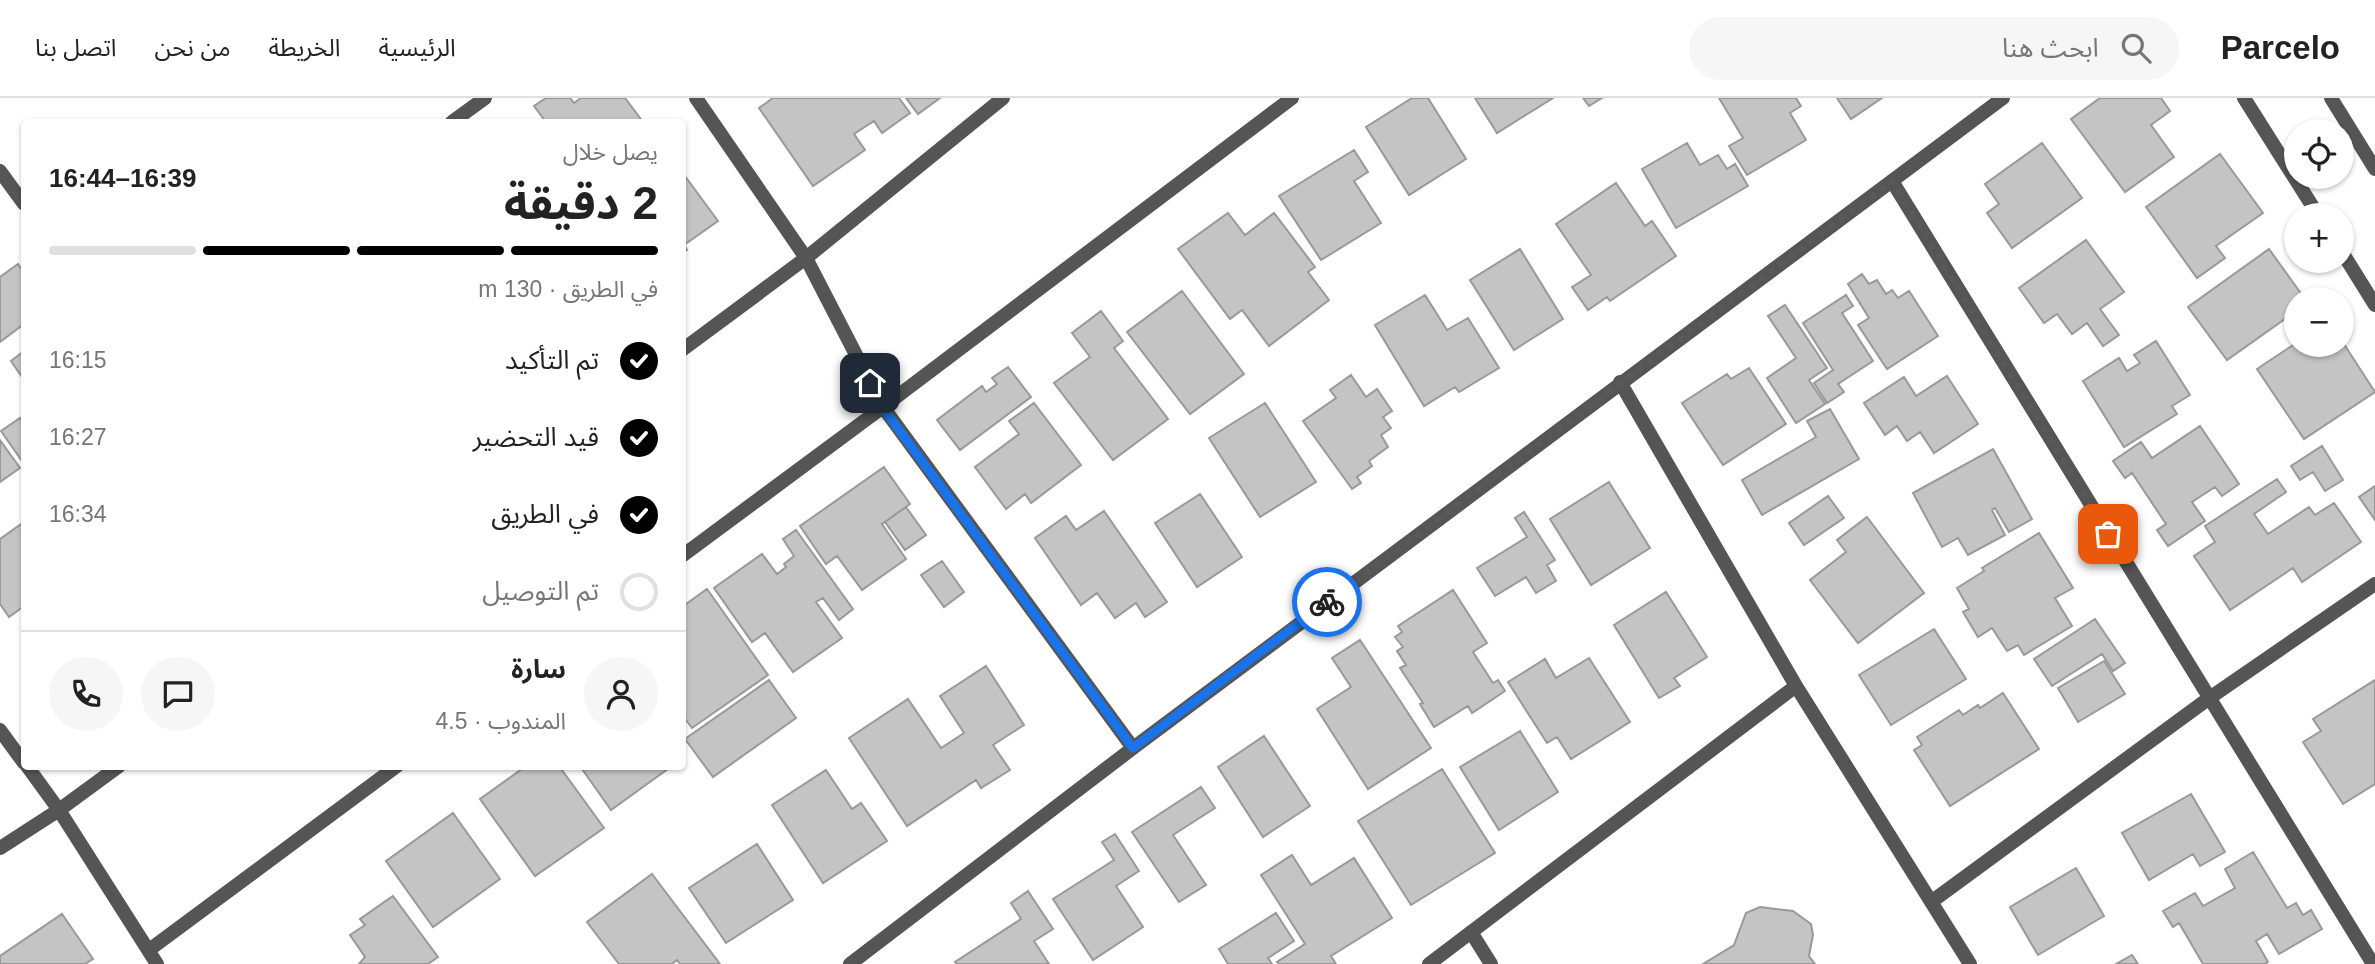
<!DOCTYPE html>
<html lang="ar">
<meta charset="utf-8">
<style>
:root{--surface:#fff;--page:#f6f6f6;--text:#222;--muted:#767676;--line:#e0e0e0;--accent:#000}
body{margin:0;font-family:Arial,"Noto Sans Arabic",sans-serif;background:var(--page);color:var(--text);direction:rtl;height:100vh;display:flex;flex-direction:column;font-size:26px;white-space:nowrap}
*{box-sizing:border-box;margin:0}
p{font-size:23px;color:var(--muted)}
.icon{flex:none;width:38px;height:38px;fill:none;stroke:currentColor;stroke-width:2;stroke-linecap:round;stroke-linejoin:round}
.map{position:relative;flex:1;overflow:hidden;direction:ltr}
.side{position:absolute;left:21px;top:21px;width:665px;height:651px;display:flex;flex-direction:column;background:var(--surface);border-radius:7px;box-shadow:0 2px 5px #0004;direction:rtl}
.side>*{flex:none}
.buttons{position:absolute;left:2284px;top:21px;display:grid;gap:14px}
.buttons a{display:grid;place-items:center;width:70px;height:70px;border-radius:50%;background:var(--surface);box-shadow:0 2px 5px #0004;font-size:35px}
.pin{position:absolute;display:grid;place-items:center;width:60px;height:60px;color:#fff;margin:-30px;border-radius:14px;box-shadow:0 4px 10px #0006}
.courier{position:absolute;display:grid;place-items:center;width:70px;height:70px;margin:-35px;border:5px solid #1a73e8;border-radius:50%;background:#fff;color:#222;box-shadow:0 2px 9px #0007}
.headline em{font-style:normal;font-weight:700}
.headline div{display:flex;flex-direction:column-reverse}
.headline{display:flex;align-items:center;justify-content:space-between;height:119px;padding:0 28px}
h1{font-size:46px;font-weight:700;line-height:52px}
.bar{display:grid;grid-template-columns:repeat(4,1fr);gap:10px 7px;align-content:center;height:84px;padding:0 28px}
.bar i{height:9px;border-radius:5px;background:var(--line)}
.bar .active{background:var(--accent)}
.bar p{grid-column:span 4}
.line{display:flex;align-items:center;gap:18px;padding:0 28px;border-top:2px solid var(--line)}
.line div{flex:1}
.round{display:grid;place-items:center;flex:none;width:74px;height:74px;border-radius:37px;background:var(--page)}
ol{padding:0 28px;list-style:none}
li{display:flex;align-items:center;gap:21px;height:77px}
li p{margin-inline-start:auto}
li .icon{padding:7px;border-radius:50%;background:var(--accent);color:#fff;stroke-width:4}
li:last-child{color:var(--muted)}
li i{width:38px;height:38px;border:4px solid var(--line);border-radius:50%}
header{display:flex;align-items:center;gap:42px;box-sizing:border-box;height:98px;padding:0 35px;background:var(--surface);border-bottom:2px solid var(--line)}
header strong{font-size:33px}
nav{display:flex;gap:38px;margin-inline-start:auto;font-size:24px}
.search{width:490px;height:63px;background:var(--page);display:flex;align-items:center;gap:18px;box-sizing:border-box;padding:0 24px;border-radius:38px;color:var(--muted);font-size:26px}
.map>svg:first-child{display:block}
</style>
<header>
<strong>Parcelo</strong>
<div class="search"><svg class="icon" aria-label="search" viewBox="0 0 24 24"><circle cx="10" cy="10" r="6"/><path d="M15 15l6 6"/></svg>ابحث هنا</div>
<nav><a>الرئيسية</a><a>الخريطة</a><a>من نحن</a><a>اتصل بنا</a></nav>
</header>
<div class="map">
<svg width="2375" height="866" viewBox="0 0 2375 866">
<rect width="100%" height="100%" fill="#fff"/>
<!-- building -->
<path fill="#c4c4c4" stroke="#999" stroke-width="2" d="M 546,0 L 570,0 L 574,5 L 581,0 L 625,0 L 643,24 L 546,24 L 534,8 Z
M 773,0 L 899,0 L 910,15 L 882,35 L 874,23 L 854,36 L 865,52 L 813,88 L 759,10 Z
M 906,0 L 940,0 L 918,16 Z
M 1412,0 L 1428,0 L 1466,61 L 1409,97 L 1366,29 Z
M 1475,0 L 1553,0 L 1497,35 Z
M 1583,0 L 1602,0 L 1589,8 Z
M 1719,0 L 1796,0 L 1801,8 L 1790,15 L 1806,42 L 1747,77 L 1729,48 L 1743,40 Z
M 1837,0 L 1882,0 L 1851,21 Z
M 2100,0 L 2161,0 L 2170,13 L 2151,27 L 2174,59 L 2125,94 L 2071,21 Z
M 1687,45 L 1700,67 L 1718,57 L 1727,71 L 1735,66 L 1748,88 L 1676,130 L 1642,71 Z
M 2042,45 L 2082,100 L 2012,150 L 1987,115 L 1999,106 L 1985,86 Z
M 1354,52 L 1368,74 L 1354,83 L 1381,125 L 1321,162 L 1279,98 Z
M 2220,56 L 2263,115 L 2216,148 L 2225,160 L 2197,180 L 2146,109 Z
M 682,74 L 718,123 L 684,147 L 687,152 L 682,155 Z
M 1616,85 L 1645,128 L 1652,123 L 1676,158 L 1610,203 L 1607,199 L 1588,212 L 1572,189 L 1591,177 L 1556,126 Z
M 1228,115 L 1245,137 L 1274,115 L 1315,169 L 1308,174 L 1329,202 L 1269,248 L 1242,212 L 1230,221 L 1178,151 Z
M 2086,142 L 2124,194 L 2100,211 L 2119,237 L 2103,248 L 2087,225 L 2072,236 L 2057,216 L 2044,225 L 2019,190 Z
M 1520,151 L 1563,221 L 1514,252 L 1470,182 Z
M 2269,151 L 2305,201 L 2296,201 L 2296,213 L 2227,262 L 2188,209 Z
M 18,166 L 24,175 L 24,226 L 0,244 L 0,179 Z
M 1862,176 L 1869,186 L 1877,182 L 1886,196 L 1892,192 L 1898,200 L 1909,193 L 1938,238 L 1887,271 L 1858,227 L 1869,220 L 1848,186 Z
M 1182,193 L 1244,276 L 1190,316 L 1127,234 Z
M 1425,197 L 1447,232 L 1468,220 L 1499,270 L 1459,294 L 1455,289 L 1424,308 L 1375,227 Z
M 1846,197 L 1853,208 L 1842,215 L 1873,263 L 1838,286 L 1844,294 L 1827,305 L 1814,285 L 1833,272 L 1803,225 Z
M 1785,207 L 1827,270 L 1809,282 L 1825,306 L 1796,325 L 1767,280 L 1796,260 L 1768,218 Z
M 1101,213 L 1123,243 L 1114,250 L 1168,321 L 1113,362 L 1054,285 L 1090,259 L 1072,235 Z
M 2156,243 L 2190,297 L 2172,308 L 2177,316 L 2124,349 L 2083,283 L 2119,260 L 2127,273 L 2140,265 L 2134,257 Z
M 2342,243 L 2375,294 L 2304,341 L 2257,271 L 2296,245 L 2296,247 L 2342,247 Z
M 24,253 L 24,282 L 11,263 Z
M 1008,269 L 1031,299 L 960,352 L 937,322 L 982,288 L 986,294 L 997,286 L 992,280 Z
M 1749,270 L 1786,326 L 1723,367 L 1682,305 L 1727,276 L 1731,281 Z
M 1351,277 L 1366,299 L 1377,291 L 1392,313 L 1383,319 L 1391,330 L 1381,337 L 1388,349 L 1369,363 L 1372,368 L 1357,379 L 1361,385 L 1352,391 L 1303,323 L 1336,300 L 1330,292 Z
M 1947,278 L 1978,326 L 1934,355 L 1920,334 L 1907,343 L 1897,328 L 1885,337 L 1864,305 L 1904,279 L 1916,298 Z
M 1034,305 L 1081,367 L 1031,405 L 1025,396 L 1006,411 L 975,369 L 1019,336 L 1009,323 Z
M 1265,305 L 1316,384 L 1260,419 L 1209,340 Z
M 1830,311 L 1859,361 L 1762,417 L 1742,382 L 1816,339 L 1807,323 Z
M 20,320 L 24,326 L 24,366 L 1,333 Z
M 2200,328 L 2239,386 L 2222,398 L 2215,389 L 2192,404 L 2205,423 L 2168,448 L 2157,432 L 2166,426 L 2132,375 L 2125,380 L 2113,363 L 2141,344 L 2152,360 Z
M 0,342 L 20,370 L 0,384 Z
M 2322,348 L 2343,382 L 2325,393 L 2313,374 L 2300,382 L 2291,368 Z
M 1993,351 L 2032,421 L 2009,434 L 1995,410 L 1992,412 L 2005,437 L 1968,457 L 1958,440 L 1942,449 L 1913,395 Z
M 884,369 L 910,406 L 882,426 L 906,461 L 862,492 L 837,458 L 826,466 L 800,428 Z
M 2277,381 L 2286,394 L 2254,416 L 2268,436 L 2309,409 L 2315,417 L 2334,405 L 2361,444 L 2302,484 L 2293,470 L 2230,512 L 2194,458 L 2215,444 L 2205,428 Z
M 1609,384 L 1650,450 L 1591,487 L 1550,421 Z
M 2375,388 L 2375,422 L 2359,399 Z
M 1200,396 L 1242,459 L 1197,489 L 1155,425 Z
M 1828,398 L 1844,420 L 1804,447 L 1789,425 Z
M 906,409 L 926,437 L 905,452 L 885,424 Z
M 1104,413 L 1167,504 L 1145,519 L 1136,505 L 1115,520 L 1097,495 L 1081,507 L 1035,440 L 1066,418 L 1076,432 Z
M 1524,414 L 1555,462 L 1547,467 L 1556,483 L 1536,495 L 1526,479 L 1495,498 L 1477,470 L 1527,439 L 1515,420 Z
M 1867,419 L 1924,495 L 1858,545 L 1810,482 L 1846,454 L 1837,442 Z
M 24,424 L 24,508 L 9,519 L 0,506 L 0,441 Z
M 796,432 L 853,511 L 839,522 L 823,500 L 816,504 L 842,540 L 793,574 L 765,535 L 752,544 L 714,490 L 762,456 L 777,476 L 786,469 L 784,466 L 794,458 L 783,441 Z
M 2039,435 L 2073,490 L 2055,500 L 2072,528 L 2024,557 L 2018,547 L 2007,553 L 1992,530 L 1978,539 L 1963,514 L 1969,511 L 1957,490 L 1984,473 L 1982,470 Z
M 942,463 L 964,494 L 944,509 L 921,477 Z
M 707,491 L 768,577 L 692,630 L 682,617 L 682,509 Z
M 1453,492 L 1487,545 L 1473,554 L 1493,585 L 1498,582 L 1505,593 L 1472,615 L 1468,608 L 1434,629 L 1420,606 L 1423,605 L 1400,570 L 1406,567 L 1397,553 L 1403,549 L 1395,539 L 1402,534 L 1398,528 Z
M 1666,494 L 1707,559 L 1674,580 L 1680,588 L 1659,600 L 1614,527 Z
M 2095,521 L 2125,565 L 2113,573 L 2102,556 L 2052,588 L 2034,561 Z
M 1934,531 L 1966,581 L 1891,627 L 1859,577 Z
M 1360,542 L 1431,650 L 1368,691 L 1317,611 L 1351,589 L 1332,560 Z
M 1589,560 L 1630,624 L 1571,661 L 1557,639 L 1547,645 L 1508,584 L 1545,561 L 1556,580 Z
M 2104,563 L 2125,596 L 2078,624 L 2058,590 Z
M 986,568 L 1024,627 L 993,647 L 1010,672 L 981,690 L 976,682 L 907,728 L 849,640 L 908,601 L 941,650 L 964,635 L 940,598 Z
M 769,582 L 796,620 L 713,679 L 685,641 Z
M 2375,582 L 2375,686 L 2343,706 L 2303,644 L 2321,633 L 2313,621 Z
M 2003,595 L 2039,651 L 1950,708 L 1914,652 L 1922,647 L 1917,639 L 1959,612 L 1963,617 L 1978,607 L 1980,610 Z
M 1520,633 L 1558,694 L 1499,732 L 1460,669 Z
M 1264,638 L 1310,708 L 1263,739 L 1218,669 Z
M 526,668 L 559,668 L 604,730 L 535,778 L 480,701 Z
M 580,668 L 672,668 L 611,712 Z
M 1442,671 L 1495,755 L 1411,807 L 1358,723 Z
M 826,672 L 852,711 L 861,705 L 887,743 L 823,785 L 772,707 Z
M 1201,689 L 1215,710 L 1173,737 L 1206,787 L 1179,804 L 1132,734 Z
M 2191,696 L 2225,754 L 2200,768 L 2193,756 L 2149,782 L 2122,735 Z
M 453,715 L 500,781 L 433,829 L 386,763 Z
M 1115,736 L 1139,773 L 1116,788 L 1143,829 L 1093,862 L 1053,801 L 1114,762 L 1102,744 Z
M 757,746 L 793,802 L 726,845 L 689,790 Z
M 2253,754 L 2287,810 L 2296,805 L 2303,817 L 2311,812 L 2322,831 L 2279,856 L 2267,836 L 2256,843 L 2268,864 L 2265,866 L 2203,866 L 2179,825 L 2173,829 L 2163,813 L 2195,795 L 2203,808 L 2235,790 L 2225,771 Z
M 1292,757 L 1311,787 L 1354,760 L 1392,820 L 1331,858 L 1336,866 L 1279,866 L 1277,864 L 1305,846 L 1261,777 Z
M 2076,770 L 2104,818 L 2038,857 L 2010,809 Z
M 652,776 L 720,866 L 680,866 L 677,862 L 672,866 L 619,866 L 587,824 Z
M 1028,793 L 1053,831 L 1034,843 L 1049,866 L 957,866 L 955,864 L 1021,821 L 1011,805 Z
M 393,798 L 438,859 L 428,866 L 359,866 L 365,859 L 350,837 L 365,827 L 360,821 Z
M 1760,809 L 1793,813 L 1811,826 L 1813,837 L 1809,858 L 1815,866 L 1703,866 L 1734,847 L 1746,815 Z
M 1276,815 L 1294,843 L 1268,860 L 1272,866 L 1228,866 L 1219,851 Z
M 62,816 L 93,861 L 85,866 L 0,866 L 0,858 Z
M 2132,857 L 2138,866 L 2116,866 Z"/>
<g fill="none" stroke-linecap="round" stroke-linejoin="round">
<!-- minor -->
<path stroke="#555" stroke-width="14" d="M 696,0 L 806,160 L 883,309 L 1133,650
M 2244,0 L 2318,117
M 2331,0 L 2375,71
M 452,24 L 485,0
M 0,73 L 24,106
M 1892,83 L 2373,866
M 2342,154 L 2375,207
M 1620,284 L 1796,588 L 1970,866
M 1931,804 L 2208,601 L 2375,486
M 1471,834 L 1491,866
M 850,866 L 1133,650 L 2003,0
M 1429,866 L 1796,588"/>
<!-- tertiary -->
<path stroke="#555" stroke-width="14" d="M 682,252 L 806,160 L 1003,0
M 682,458 L 883,309 L 1292,0
M 0,632 L 24,665
M 27,668 L 59,712 L 157,866
M 0,750 L 59,712 L 119,668
M 149,852 L 397,668"/>
</g>
<g fill="none" stroke-linecap="round" stroke-linejoin="round">
<!-- done -->
<path stroke="#595959" stroke-width="7" stroke-dasharray="0 12.6" d="M 1327,504 L 1892,83 L 2108,436"/>
<!-- route -->
<path stroke="#1a73e8" stroke-width="9" d="M 870,285 L 883,310 L 1133,650 L 1327,504"/>
</g>
</svg>
<div class="buttons">
<a><svg class="icon" aria-label="locate" viewBox="0 0 24 24"><circle cx="12" cy="12" r="6"/><path d="M12 2v4M12 18v4M2 12h4M18 12h4"/></svg></a>
<a>+</a>
<a>−</a>
</div>
<div class="pin" style="left:2108px;top:436px;background:#ea580c"><svg class="icon" aria-label="bag" viewBox="0 0 24 24"><path d="M5 8h14l-1 12H6zM9 8a3 3 0 0 1 6 0"/></svg></div>
<div class="pin" style="left:870px;top:285px;background:#1f2937"><svg class="icon" aria-label="home" viewBox="0 0 24 24"><path d="M3 11l9-7 9 7M6 9v11h12V9"/></svg></div>
<div class="courier" style="left:1327px;top:504px"><svg class="icon" aria-label="bike" viewBox="0 0 24 24"><circle cx="6" cy="16" r="4"/><circle cx="18" cy="16" r="4"/><path d="M6 16l4-8h5l3 8M10 8l3 8H6M13 5h3"/></svg></div>
<section class="side">
<div class="headline"><div><h1>2 دقيقة</h1><p>يصل خلال</p></div><em>16:39–16:44</em></div>
<div class="bar"><i class="active"></i><i class="active"></i><i class="active"></i><i></i><p>في الطريق · 130 m</p></div>
<ol>
<li><svg class="icon" aria-label="check" viewBox="0 0 24 24"><path d="M5 12l5 5 9-10"/></svg>تم التأكيد<p>16:15</p></li>
<li><svg class="icon" aria-label="check" viewBox="0 0 24 24"><path d="M5 12l5 5 9-10"/></svg>قيد التحضير<p>16:27</p></li>
<li><svg class="icon" aria-label="check" viewBox="0 0 24 24"><path d="M5 12l5 5 9-10"/></svg>في الطريق<p>16:34</p></li>
<li><i></i>تم التوصيل</li>
</ol>
<div class="line" style="height:126px"><a class="round"><svg class="icon" aria-label="person" viewBox="0 0 24 24"><circle cx="12" cy="8" r="4"/><path d="M4 21q1-7 8-7t8 7"/></svg></a><div><b>سارة</b><p>المندوب · 4.5</p></div><a class="round"><svg class="icon" aria-label="chat" viewBox="0 0 24 24"><path d="M4 5h16v11H9l-5 4z"/></svg></a><a class="round"><svg class="icon" aria-label="phone" viewBox="0 0 24 24"><path d="M5 4h4l2 5-3 2q2 4 5 5l2-3 5 2v4C11 20 4 13 5 4z"/></svg></a></div>
</section>
</div>
